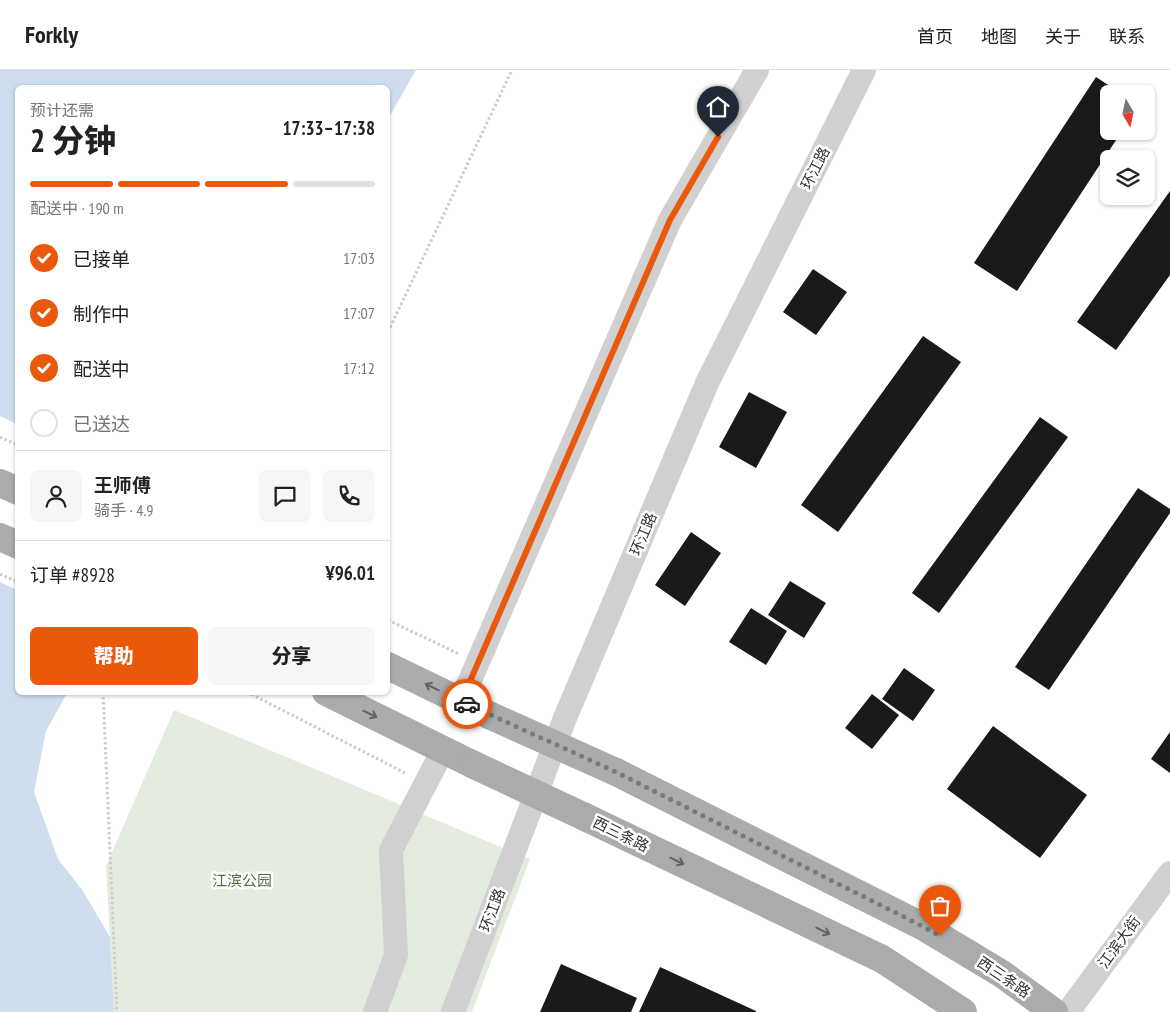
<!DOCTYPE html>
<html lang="zh">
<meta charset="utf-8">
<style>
:root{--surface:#fff;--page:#f6f6f6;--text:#222;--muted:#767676;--line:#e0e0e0;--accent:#ea580c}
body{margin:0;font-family:"PT Sans Narrow","Noto Sans SC",sans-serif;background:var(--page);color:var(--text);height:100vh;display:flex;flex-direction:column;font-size:19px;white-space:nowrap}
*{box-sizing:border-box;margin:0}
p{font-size:16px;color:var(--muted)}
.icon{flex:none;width:28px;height:28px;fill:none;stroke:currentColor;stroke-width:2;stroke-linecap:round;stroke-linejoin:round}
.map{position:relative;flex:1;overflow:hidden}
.details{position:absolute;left:15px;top:15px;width:375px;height:610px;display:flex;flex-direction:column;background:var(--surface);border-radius:8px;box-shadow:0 1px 4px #0004}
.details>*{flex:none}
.needle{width:32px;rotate:171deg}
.tools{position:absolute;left:1100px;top:15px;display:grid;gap:10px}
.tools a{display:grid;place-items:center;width:55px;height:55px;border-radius:8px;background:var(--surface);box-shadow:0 1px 4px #0004;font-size:25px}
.pin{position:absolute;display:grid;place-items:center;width:42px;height:42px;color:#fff;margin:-51px -21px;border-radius:50% 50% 50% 0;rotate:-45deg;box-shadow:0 0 5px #0007}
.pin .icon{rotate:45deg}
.courier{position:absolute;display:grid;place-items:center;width:50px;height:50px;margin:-25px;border:4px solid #ea580c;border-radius:50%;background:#fff;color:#222;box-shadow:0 1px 6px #0007}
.headline em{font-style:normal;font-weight:800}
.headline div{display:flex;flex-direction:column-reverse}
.headline{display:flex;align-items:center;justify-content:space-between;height:85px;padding:0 15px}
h1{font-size:32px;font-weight:800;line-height:38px}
.bar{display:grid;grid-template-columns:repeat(4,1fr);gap:8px 5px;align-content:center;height:60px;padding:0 15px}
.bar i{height:6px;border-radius:4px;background:var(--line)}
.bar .current{background:var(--accent)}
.bar p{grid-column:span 4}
.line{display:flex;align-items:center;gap:12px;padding:0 15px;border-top:1px solid var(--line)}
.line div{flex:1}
.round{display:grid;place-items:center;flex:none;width:52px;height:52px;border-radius:8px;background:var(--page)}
ol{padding:0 15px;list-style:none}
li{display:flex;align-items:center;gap:15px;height:55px}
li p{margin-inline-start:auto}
li .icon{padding:5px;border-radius:50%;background:var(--accent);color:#fff;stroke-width:4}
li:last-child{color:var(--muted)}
li i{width:28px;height:28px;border:2px solid var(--line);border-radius:50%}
.primary-button{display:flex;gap:10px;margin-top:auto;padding:10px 15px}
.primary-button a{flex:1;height:58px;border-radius:8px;background:var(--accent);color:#fff;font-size:20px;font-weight:800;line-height:58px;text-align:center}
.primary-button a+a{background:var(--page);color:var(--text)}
header{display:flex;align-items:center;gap:30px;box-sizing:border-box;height:70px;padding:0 25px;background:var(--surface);border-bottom:1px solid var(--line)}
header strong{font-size:24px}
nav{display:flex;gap:28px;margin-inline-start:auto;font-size:18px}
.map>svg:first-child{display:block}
</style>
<header>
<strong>Forkly</strong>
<nav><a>首页</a><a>地图</a><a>关于</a><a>联系</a></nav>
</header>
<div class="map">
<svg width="1170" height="942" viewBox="0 0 1170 942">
<rect width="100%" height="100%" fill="#fff"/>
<!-- green -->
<path fill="#e4ecdf" d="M 174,640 L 530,789 L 472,942 L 114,942 L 106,796 Z"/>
<!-- water -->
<path fill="#cedeee" d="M 0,0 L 416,0 L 388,49 L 388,18 L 18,18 L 18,622 L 67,623 L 46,661 L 34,722 L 58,789 L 83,821 L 110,867 L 114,942 L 0,942 Z"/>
<!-- pier -->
<path fill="#fff" d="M 0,346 L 17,354 L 17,520 L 0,512 Z"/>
<!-- building -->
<path fill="#1a1a1a" d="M 1096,7 L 1122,24 L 1109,24 L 1109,61 L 1122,61 L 1017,221 L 974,193 Z
M 1170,121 L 1170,205 L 1116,280 L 1077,252 Z
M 813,199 L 847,222 L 816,265 L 783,242 Z
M 923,266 L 961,292 L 838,462 L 801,435 Z
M 749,322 L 787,342 L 756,398 L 719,377 Z
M 1040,347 L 1068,367 L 939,543 L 912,523 Z
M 1138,418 L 1170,439 L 1170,443 L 1049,620 L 1015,597 Z
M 691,462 L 721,483 L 685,536 L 655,515 Z
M 790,511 L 826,533 L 804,568 L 768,545 Z
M 751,538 L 787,561 L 766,595 L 729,572 Z
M 904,598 L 935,620 L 913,651 L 882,629 Z
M 872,624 L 899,645 L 872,679 L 845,658 Z
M 993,656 L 1087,725 L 1040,788 L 947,719 Z
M 1170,662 L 1170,703 L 1151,689 Z
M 561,894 L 637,928 L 631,942 L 540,942 Z
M 660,897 L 756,941 L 756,942 L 639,942 Z"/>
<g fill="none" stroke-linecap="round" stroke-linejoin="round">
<!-- path -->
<path stroke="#cdcdcd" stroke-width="3" stroke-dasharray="2.5 2.5" stroke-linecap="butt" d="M 388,262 L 512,0
M 0,367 L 18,375
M 0,504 L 18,512
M 388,550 L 459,584
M 103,622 L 117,942
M 247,622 L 407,704"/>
<!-- minor -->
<path stroke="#d0d0d0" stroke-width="24" d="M 461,631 L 670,150 L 757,0
M 375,942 L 396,885 L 391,780 L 443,680
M 453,942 L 565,648 L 707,313 L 864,0
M 1068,942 L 1170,803"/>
<!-- major -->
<path stroke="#ababab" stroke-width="28" d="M 0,413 L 18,421
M 0,467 L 18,475
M 388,596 L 491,646
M 326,622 L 474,695
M 616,702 L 924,857 L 1002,904 L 1054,942
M 585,747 L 882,889 L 963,942"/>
<!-- major-bridge -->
<path stroke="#ababab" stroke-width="28" d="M 491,646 L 616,702
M 474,695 L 585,747"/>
</g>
<!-- one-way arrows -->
<defs><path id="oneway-shaft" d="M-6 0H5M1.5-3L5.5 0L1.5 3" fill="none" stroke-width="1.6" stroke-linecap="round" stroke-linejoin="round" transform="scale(1.25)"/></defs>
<g stroke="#636363">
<use href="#oneway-shaft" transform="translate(432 617) rotate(-154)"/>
<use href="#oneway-shaft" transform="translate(370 644) rotate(26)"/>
<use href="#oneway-shaft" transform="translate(677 791) rotate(26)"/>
<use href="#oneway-shaft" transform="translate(823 861) rotate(26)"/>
</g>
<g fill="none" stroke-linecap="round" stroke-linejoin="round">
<!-- done -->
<path stroke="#7a7a7a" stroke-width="5" stroke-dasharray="0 9" d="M 467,634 L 616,702 L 924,857 L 940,866"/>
<!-- route -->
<path stroke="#ea580c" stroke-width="6" d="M 467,634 L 461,632 L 670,150 L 718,67"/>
</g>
<g text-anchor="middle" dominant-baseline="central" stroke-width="5" stroke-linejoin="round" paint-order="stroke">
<!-- street labels -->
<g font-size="15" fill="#333" stroke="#fff">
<text transform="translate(815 98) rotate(-63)">环江路</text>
<text transform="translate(643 464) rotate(-67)">环江路</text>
<text transform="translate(621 764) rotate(26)">西三条路</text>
<text transform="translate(492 840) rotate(-69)">环江路</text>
<text transform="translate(1119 872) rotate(-54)">江滨大街</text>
<text transform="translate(1004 907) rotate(34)">西三条路</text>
</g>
<!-- park labels -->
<g font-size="15" fill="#4f713e" stroke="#fff">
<text x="242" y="810">江滨公园</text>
</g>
</g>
</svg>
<div class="tools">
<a><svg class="needle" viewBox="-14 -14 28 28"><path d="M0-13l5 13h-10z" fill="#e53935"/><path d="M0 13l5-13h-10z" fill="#767676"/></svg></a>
<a><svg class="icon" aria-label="layers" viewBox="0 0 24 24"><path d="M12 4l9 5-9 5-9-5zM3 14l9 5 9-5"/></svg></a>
</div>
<div class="pin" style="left:940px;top:866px;background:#ea580c"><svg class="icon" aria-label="bag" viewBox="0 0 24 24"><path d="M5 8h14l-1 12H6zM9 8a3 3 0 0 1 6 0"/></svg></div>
<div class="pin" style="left:718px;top:67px;background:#1f2937"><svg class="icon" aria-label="home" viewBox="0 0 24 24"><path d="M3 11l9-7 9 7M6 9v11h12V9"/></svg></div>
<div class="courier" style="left:467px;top:634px"><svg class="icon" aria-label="car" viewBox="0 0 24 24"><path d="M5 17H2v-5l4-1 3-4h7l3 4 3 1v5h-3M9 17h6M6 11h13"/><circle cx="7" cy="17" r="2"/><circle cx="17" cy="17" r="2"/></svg></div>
<section class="details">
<div class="headline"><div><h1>2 分钟</h1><p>预计还需</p></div><em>17:33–17:38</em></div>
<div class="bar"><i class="current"></i><i class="current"></i><i class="current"></i><i></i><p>配送中 · 190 m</p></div>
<ol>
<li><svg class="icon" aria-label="check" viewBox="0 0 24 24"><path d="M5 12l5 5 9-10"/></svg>已接单<p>17:03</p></li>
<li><svg class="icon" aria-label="check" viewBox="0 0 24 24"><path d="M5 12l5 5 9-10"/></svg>制作中<p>17:07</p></li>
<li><svg class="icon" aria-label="check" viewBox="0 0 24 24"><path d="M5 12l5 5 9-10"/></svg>配送中<p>17:12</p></li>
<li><i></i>已送达</li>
</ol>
<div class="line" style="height:90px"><a class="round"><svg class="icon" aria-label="person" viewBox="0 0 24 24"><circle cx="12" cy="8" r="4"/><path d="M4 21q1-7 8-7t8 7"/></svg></a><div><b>王师傅</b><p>骑手 · 4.9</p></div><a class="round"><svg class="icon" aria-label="chat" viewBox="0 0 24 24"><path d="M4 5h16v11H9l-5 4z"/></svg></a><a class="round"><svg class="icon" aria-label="phone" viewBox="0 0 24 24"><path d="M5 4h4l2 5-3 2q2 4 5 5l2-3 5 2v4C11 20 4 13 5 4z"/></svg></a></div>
<div class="line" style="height:65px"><div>订单 #8928</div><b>¥96.01</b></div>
<div class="primary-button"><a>帮助</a><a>分享</a></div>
</section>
</div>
